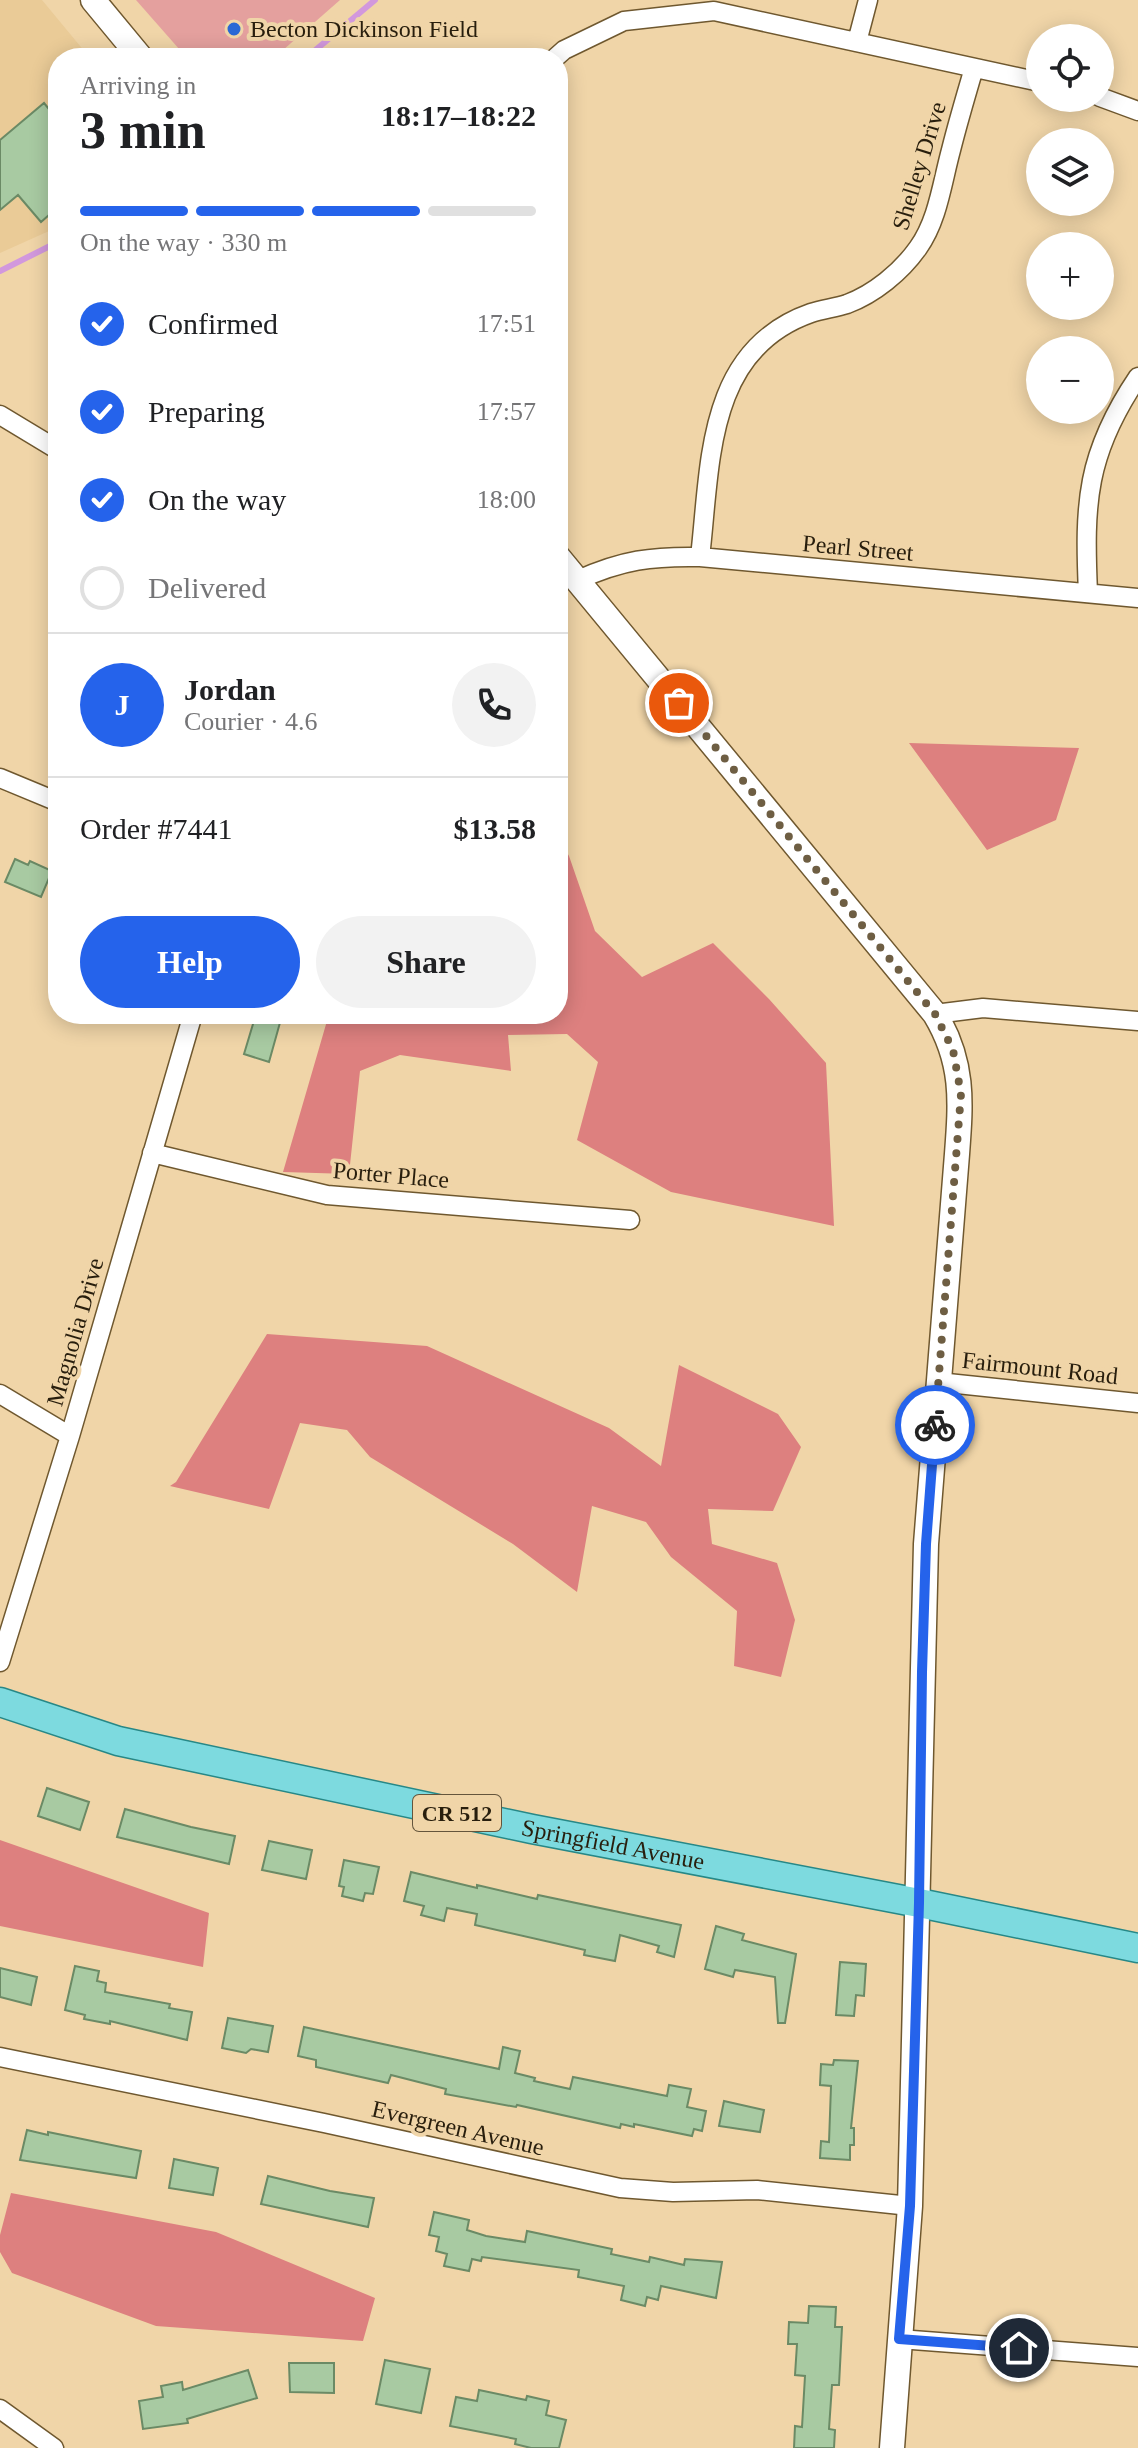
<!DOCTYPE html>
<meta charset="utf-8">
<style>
:root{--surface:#fff;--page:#f2f2f2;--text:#202124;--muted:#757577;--line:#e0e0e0;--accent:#2563eb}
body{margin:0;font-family:"Times New Roman",serif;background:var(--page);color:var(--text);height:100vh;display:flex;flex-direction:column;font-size:30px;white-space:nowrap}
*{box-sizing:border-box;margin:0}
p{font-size:26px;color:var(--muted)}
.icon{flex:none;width:44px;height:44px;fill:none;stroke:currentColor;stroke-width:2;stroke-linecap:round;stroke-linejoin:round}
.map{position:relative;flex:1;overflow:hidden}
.drawer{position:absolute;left:48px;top:48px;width:520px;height:976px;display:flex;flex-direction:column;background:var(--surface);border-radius:32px;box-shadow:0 4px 20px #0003}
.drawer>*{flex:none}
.tools{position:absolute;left:1026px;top:24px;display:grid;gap:16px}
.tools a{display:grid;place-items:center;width:88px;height:88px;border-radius:50%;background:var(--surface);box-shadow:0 4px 20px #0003;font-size:40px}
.pin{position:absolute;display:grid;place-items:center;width:68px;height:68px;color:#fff;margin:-34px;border:4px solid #fff;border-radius:50%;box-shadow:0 2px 8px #0007}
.courier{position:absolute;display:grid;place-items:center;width:80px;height:80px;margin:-40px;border:6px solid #2563eb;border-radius:50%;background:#fff;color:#222;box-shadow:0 2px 10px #0007}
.head em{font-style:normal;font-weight:700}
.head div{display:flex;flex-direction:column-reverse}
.head{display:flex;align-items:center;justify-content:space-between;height:136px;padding:0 32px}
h1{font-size:52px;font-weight:700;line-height:60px}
.bar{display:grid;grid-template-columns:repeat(4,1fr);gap:12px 8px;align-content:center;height:96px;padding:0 32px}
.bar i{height:10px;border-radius:6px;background:var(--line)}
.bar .active{background:var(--accent)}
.bar p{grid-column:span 4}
.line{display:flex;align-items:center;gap:20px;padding:0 32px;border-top:2px solid var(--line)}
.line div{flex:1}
.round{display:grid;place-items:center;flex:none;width:84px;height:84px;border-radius:42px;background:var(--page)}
ol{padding:0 32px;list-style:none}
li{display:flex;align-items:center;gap:24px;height:88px}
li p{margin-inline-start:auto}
li .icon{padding:8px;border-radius:50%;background:var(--accent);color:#fff;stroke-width:4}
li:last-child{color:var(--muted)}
li i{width:44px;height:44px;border:4px solid var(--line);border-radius:50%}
.cta{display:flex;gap:16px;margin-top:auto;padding:16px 32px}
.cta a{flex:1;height:92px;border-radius:48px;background:var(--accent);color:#fff;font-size:32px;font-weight:700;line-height:92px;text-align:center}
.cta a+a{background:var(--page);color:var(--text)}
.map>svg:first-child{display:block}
</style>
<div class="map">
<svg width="1138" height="2448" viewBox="0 0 1138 2448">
<rect width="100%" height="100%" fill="#f0d5a8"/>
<!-- built -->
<path fill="#eacb97" d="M 0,0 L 42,0 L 90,58 L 58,58 L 58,227 L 0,253 Z"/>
<!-- green -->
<path fill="#e4a09e" d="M 136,0 L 340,0 L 274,58 L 187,58 Z"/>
<!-- forest -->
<path fill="#dd807f" d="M 909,743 L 1079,748 L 1056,820 L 987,850 Z
M 558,837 L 569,856 L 595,931 L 642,977 L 713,943 L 769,999 L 826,1063 L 834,1226 L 671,1192 L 577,1140 L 598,1062 L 567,1034 L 508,1035 L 511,1071 L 400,1055 L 360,1071 L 349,1174 L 283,1172 L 329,1014 L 558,1014 Z
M 267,1334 L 427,1346 L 609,1428 L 661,1466 L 679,1365 L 778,1414 L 801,1447 L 773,1511 L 708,1509 L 712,1544 L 777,1563 L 795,1620 L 781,1677 L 734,1666 L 737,1611 L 671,1557 L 646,1522 L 592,1506 L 577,1592 L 513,1544 L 370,1457 L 347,1430 L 300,1423 L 269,1509 L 170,1486 L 176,1482 Z
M 0,1840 L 209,1913 L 203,1967 L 0,1926 Z
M 11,2193 L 216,2232 L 375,2298 L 363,2341 L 156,2326 L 12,2273 L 0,2252 L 0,2235 Z"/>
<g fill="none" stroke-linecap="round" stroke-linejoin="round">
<!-- stream -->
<path stroke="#d298dd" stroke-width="6" d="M 306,58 L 375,0
M 0,271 L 58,242"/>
</g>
<!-- building -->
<path fill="#a8caa2" stroke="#6b8a65" stroke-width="2" d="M 44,103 L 58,120 L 58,207 L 41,222 L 18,195 L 0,210 L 0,140 Z
M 15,859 L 28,865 L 30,861 L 52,871 L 41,897 L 5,882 Z
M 256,1014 L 281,1019 L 269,1062 L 244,1054 Z
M 47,1788 L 89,1802 L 80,1830 L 38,1816 Z
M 125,1809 L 191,1827 L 235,1836 L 229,1864 L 117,1837 Z
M 269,1841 L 312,1850 L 306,1879 L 262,1870 Z
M 344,1860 L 379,1867 L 373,1894 L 365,1893 L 363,1901 L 342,1896 L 344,1887 L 339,1886 Z
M 411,1872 L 477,1888 L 477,1885 L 537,1899 L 538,1895 L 681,1925 L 674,1957 L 657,1952 L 659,1946 L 620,1935 L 615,1961 L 584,1955 L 585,1950 L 475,1925 L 477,1914 L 447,1908 L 444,1921 L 421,1915 L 424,1906 L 404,1901 Z
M 716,1926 L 744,1934 L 742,1940 L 796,1954 L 785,2023 L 778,2023 L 775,1977 L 735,1970 L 733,1977 L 705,1969 Z
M 840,1962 L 866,1964 L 864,1996 L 856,1995 L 854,2016 L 836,2015 Z
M 75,1966 L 99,1971 L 97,1981 L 106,1983 L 105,1992 L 170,2004 L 169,2008 L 192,2012 L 187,2040 L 110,2021 L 110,2024 L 84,2019 L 85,2015 L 65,2010 Z
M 0,1968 L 37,1977 L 31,2005 L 0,1997 Z
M 228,2018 L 273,2026 L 268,2052 L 251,2049 L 246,2053 L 222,2048 Z
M 304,2027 L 499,2069 L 503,2047 L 520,2051 L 515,2073 L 535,2078 L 534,2081 L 570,2089 L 573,2077 L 667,2096 L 669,2085 L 691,2089 L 687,2107 L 706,2111 L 702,2131 L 694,2129 L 692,2136 L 634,2124 L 634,2127 L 621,2124 L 620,2128 L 517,2105 L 516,2107 L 445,2094 L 446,2089 L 391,2075 L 388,2083 L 316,2067 L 316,2060 L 298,2056 Z
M 834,2060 L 858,2061 L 851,2128 L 854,2128 L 854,2145 L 850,2145 L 850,2160 L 820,2158 L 821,2141 L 829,2142 L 831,2086 L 820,2085 L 821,2064 L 833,2065 Z
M 724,2101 L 764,2110 L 760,2132 L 719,2126 Z
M 27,2130 L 48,2135 L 48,2132 L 141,2151 L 136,2178 L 20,2160 Z
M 174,2159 L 218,2168 L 213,2195 L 169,2188 Z
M 268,2176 L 330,2191 L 374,2198 L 368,2227 L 261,2204 Z
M 434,2212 L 469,2220 L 467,2230 L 486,2236 L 525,2242 L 527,2231 L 612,2249 L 611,2254 L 649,2262 L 650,2257 L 684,2265 L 685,2259 L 722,2262 L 716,2298 L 661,2286 L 658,2300 L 647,2297 L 645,2306 L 621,2300 L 624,2286 L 578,2277 L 579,2270 L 482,2257 L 481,2261 L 472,2259 L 469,2271 L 444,2266 L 447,2254 L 436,2251 L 439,2237 L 429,2235 Z
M 809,2306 L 836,2307 L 835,2327 L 842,2327 L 839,2385 L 832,2385 L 829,2429 L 835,2430 L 834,2448 L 794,2448 L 795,2426 L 802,2427 L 805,2376 L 795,2375 L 797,2344 L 788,2344 L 789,2322 L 808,2323 Z
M 385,2360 L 430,2369 L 421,2413 L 376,2404 Z
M 289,2363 L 334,2363 L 334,2393 L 290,2392 Z
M 248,2370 L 257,2398 L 187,2419 L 188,2423 L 143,2429 L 139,2401 L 163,2397 L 161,2386 L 182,2382 L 183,2390 Z
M 479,2390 L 526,2400 L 527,2396 L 549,2401 L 546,2415 L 566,2420 L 559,2448 L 531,2448 L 515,2444 L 516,2439 L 450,2426 L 456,2397 L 477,2401 Z"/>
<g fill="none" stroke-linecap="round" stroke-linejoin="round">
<defs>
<path id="street" d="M 857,42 L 868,0
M 555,58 L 564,50 L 624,21 L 714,11 L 1040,82
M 1100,97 L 1138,111
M 0,415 L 58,450
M 700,557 C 711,465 705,350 811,313 C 823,309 835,308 847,304 C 874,294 901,272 918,248 C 938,220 942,183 951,150 C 958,122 966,95 974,68
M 578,580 C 622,560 652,556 700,557 L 1138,598
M 1088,593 C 1084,503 1086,454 1138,377
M 0,778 L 58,802
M 935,1014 L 983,1008 L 1138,1021
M 152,1153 L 327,1195 L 630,1220
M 938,1382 L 1138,1403
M 0,1394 L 70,1436
M 0,1662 L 70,1436 L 193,1014
M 0,2057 L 324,2123 L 620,2188 L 673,2192 L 757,2190 L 910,2206
M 899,2339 L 1138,2357
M 0,2409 L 54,2448"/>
<path id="secondary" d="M 93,0 L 141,58
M 558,557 L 935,1014 C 964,1062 961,1101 957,1154 L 926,1544 L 910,2206 L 892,2448"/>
<g id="primary">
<path id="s1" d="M 0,1702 L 118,1741 L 532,1829 L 919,1903 L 1138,1948"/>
</g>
</defs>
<!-- street casing -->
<use href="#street" stroke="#6f582f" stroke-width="21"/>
<!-- secondary casing -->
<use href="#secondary" stroke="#6f582f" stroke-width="27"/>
<!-- primary casing -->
<use href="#primary" stroke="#278887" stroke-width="31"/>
<!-- street -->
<use href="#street" stroke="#fff" stroke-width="18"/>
<!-- secondary -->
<use href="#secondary" stroke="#fff" stroke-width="24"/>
<!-- primary -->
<use href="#primary" stroke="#7ddadf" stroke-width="28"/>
</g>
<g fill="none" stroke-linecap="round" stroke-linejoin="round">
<!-- done -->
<path stroke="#6e5e43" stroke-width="8" stroke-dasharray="0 14.4" d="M 679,703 L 935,1014 L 953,1050 L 961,1094 L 935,1425"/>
<!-- route -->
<path stroke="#2563eb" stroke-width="10" d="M 935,1425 L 926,1544 L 922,1672 L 919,1903 L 910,2206 L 899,2339 L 1019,2348"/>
</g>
<!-- markers -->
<circle fill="#2a68d5" stroke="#f0d5a8" stroke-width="3" cx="234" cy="29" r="8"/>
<g text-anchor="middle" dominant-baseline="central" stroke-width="8" stroke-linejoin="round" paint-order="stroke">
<!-- shield labels -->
<rect fill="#f0d5a8" stroke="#64553c" stroke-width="2" x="413" y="1795" width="88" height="36" rx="6"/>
<g font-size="22" font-weight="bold" fill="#281e0d">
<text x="457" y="1813">CR 512</text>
</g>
<!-- poi labels -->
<g font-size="24" fill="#281e0d" stroke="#f0d5a8" text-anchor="start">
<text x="250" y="29">Becton Dickinson Field</text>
</g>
<!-- street labels -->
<g font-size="24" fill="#281e0d" stroke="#f0d5a8">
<text transform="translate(919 166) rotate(-73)">Shelley Drive</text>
<text transform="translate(858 548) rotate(5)">Pearl Street</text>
<text transform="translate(391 1175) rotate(5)">Porter Place</text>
<text transform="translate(75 1332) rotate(-74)">Magnolia Drive</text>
<text transform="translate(1040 1368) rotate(6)">Fairmount Road</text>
<text stroke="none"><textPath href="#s1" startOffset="630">Springfield Avenue</textPath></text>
<text transform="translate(458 2128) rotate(13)">Evergreen Avenue</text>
</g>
</g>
</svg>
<div class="tools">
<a><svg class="icon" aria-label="locate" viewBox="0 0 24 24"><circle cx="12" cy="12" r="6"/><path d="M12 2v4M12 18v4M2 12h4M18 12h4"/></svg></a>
<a><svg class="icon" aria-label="layers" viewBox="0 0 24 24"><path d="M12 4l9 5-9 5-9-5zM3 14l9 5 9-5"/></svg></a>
<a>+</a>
<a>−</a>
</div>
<div class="pin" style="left:679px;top:703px;background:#ea580c"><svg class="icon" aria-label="bag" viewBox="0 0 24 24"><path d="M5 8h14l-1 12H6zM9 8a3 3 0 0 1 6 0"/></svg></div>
<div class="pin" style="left:1019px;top:2348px;background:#1f2937"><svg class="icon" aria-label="home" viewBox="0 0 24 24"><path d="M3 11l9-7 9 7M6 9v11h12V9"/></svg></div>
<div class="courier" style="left:935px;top:1425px"><svg class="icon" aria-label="bike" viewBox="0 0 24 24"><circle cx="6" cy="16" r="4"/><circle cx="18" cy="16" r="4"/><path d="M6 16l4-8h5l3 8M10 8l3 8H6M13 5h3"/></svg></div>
<section class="drawer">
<div class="head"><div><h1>3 min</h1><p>Arriving in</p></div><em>18:17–18:22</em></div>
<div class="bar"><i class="active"></i><i class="active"></i><i class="active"></i><i></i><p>On the way · 330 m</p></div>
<ol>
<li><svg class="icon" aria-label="check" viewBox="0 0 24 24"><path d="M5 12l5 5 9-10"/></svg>Confirmed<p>17:51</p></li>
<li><svg class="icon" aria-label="check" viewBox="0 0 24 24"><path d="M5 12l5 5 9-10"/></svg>Preparing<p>17:57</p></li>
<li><svg class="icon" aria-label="check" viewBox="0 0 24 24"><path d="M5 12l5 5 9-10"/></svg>On the way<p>18:00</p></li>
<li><i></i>Delivered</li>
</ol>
<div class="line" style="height:144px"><b class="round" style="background:var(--accent);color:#fff">J</b><div><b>Jordan</b><p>Courier · 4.6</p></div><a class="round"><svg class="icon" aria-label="phone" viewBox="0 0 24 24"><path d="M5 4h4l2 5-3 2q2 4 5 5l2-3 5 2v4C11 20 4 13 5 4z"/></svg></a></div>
<div class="line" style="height:104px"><div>Order #7441</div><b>$13.58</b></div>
<div class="cta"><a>Help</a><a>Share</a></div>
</section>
</div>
